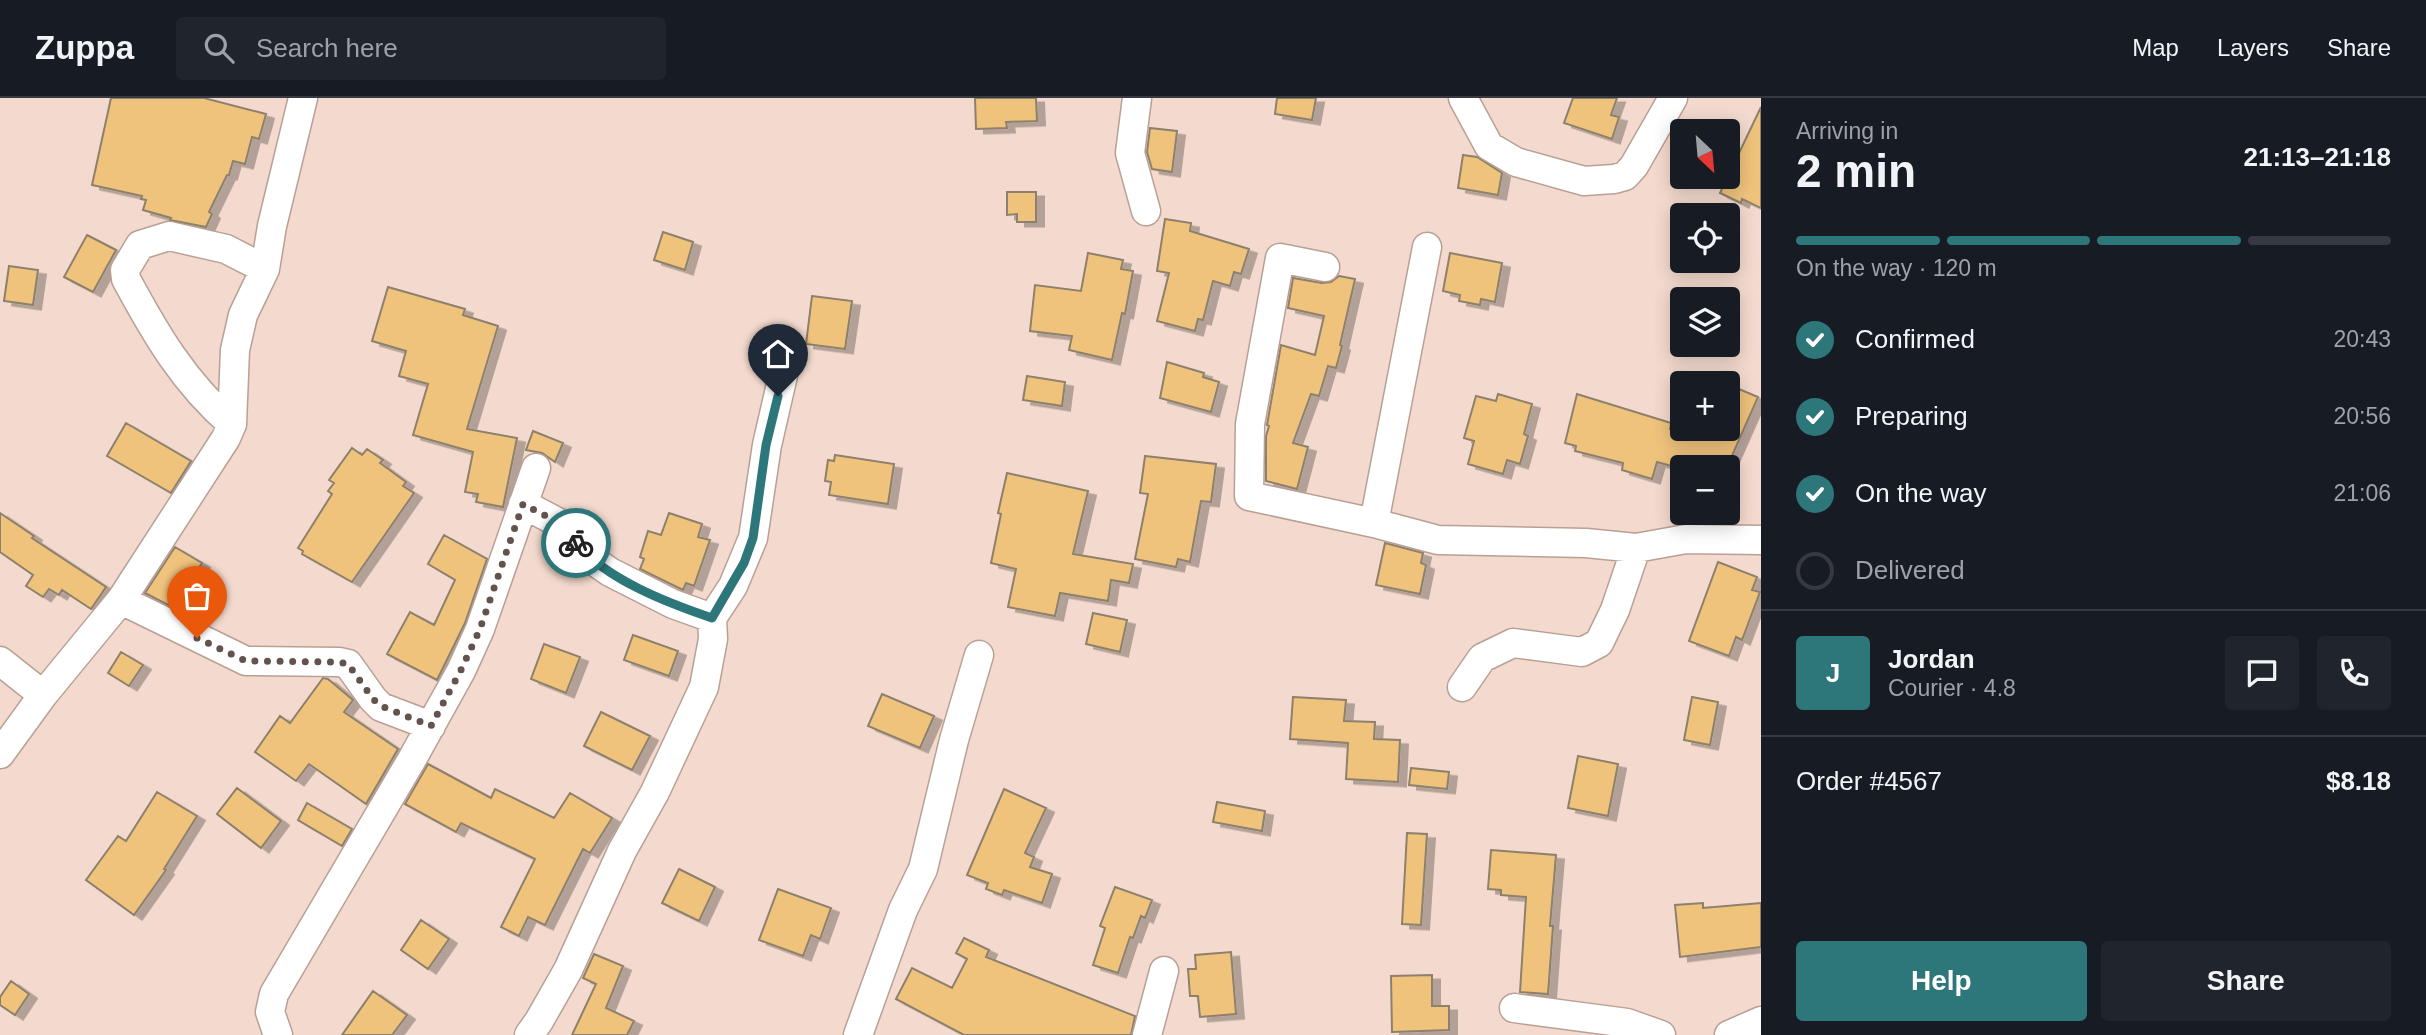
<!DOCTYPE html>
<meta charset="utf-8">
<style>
:root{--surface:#171b24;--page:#20242c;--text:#f1f3f6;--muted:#9ea1a6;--line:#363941;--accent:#2d777b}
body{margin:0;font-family:Helvetica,sans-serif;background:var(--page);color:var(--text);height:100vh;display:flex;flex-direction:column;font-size:26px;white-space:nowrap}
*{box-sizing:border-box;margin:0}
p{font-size:23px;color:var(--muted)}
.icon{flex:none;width:38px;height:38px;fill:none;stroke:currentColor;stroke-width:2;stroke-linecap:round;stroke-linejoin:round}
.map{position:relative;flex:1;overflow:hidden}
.side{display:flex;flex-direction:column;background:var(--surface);width:665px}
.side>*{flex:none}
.needle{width:46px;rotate:154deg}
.controls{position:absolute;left:1670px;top:21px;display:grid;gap:14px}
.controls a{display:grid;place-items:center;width:70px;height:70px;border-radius:7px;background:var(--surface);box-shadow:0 4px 18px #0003;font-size:35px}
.pin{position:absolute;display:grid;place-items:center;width:60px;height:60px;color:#fff;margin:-72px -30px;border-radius:50% 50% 50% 0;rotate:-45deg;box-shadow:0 0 7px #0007}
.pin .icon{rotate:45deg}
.courier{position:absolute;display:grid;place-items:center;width:70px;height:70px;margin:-35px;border:5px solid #2d777b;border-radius:50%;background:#fff;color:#222;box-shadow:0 2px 9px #0007}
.summary em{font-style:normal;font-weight:800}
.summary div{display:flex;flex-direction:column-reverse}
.summary{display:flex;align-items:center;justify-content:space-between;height:119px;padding:0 35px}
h1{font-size:46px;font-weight:800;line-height:52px}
.bar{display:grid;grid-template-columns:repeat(4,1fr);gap:10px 7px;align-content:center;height:84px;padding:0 35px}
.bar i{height:9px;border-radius:5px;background:var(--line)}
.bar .on{background:var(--accent)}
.bar p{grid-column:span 4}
.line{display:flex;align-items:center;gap:18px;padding:0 35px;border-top:2px solid var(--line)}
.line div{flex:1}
.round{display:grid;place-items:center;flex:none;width:74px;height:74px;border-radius:7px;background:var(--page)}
ol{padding:0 35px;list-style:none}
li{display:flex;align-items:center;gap:21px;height:77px}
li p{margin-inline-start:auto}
li .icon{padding:7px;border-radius:50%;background:var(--accent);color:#fff;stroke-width:4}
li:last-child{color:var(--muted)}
li i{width:38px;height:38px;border:4px solid var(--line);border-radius:50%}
.action{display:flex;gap:14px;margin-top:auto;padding:14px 35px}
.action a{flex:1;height:80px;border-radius:7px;background:var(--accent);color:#fff;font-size:28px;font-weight:800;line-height:80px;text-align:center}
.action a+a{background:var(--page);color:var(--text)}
header{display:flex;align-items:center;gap:42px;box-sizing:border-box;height:98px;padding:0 35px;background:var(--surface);border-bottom:2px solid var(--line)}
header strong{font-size:33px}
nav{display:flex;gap:38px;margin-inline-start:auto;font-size:24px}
.search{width:490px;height:63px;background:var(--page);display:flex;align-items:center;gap:18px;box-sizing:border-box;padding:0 24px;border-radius:7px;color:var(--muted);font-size:26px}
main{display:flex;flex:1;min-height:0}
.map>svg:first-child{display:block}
</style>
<header>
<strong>Zuppa</strong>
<div class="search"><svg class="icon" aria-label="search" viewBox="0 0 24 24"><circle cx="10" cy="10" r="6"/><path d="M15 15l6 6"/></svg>Search here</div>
<nav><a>Map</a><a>Layers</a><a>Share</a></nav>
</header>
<main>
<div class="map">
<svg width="1761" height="937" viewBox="0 0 1761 937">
<defs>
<filter id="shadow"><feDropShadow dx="8" dy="4.5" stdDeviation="0" flood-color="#0004"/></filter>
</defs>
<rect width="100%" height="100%" fill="#f4dace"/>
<!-- building -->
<path fill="#f0c37b" stroke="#8d806c" stroke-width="2" filter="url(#shadow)" d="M 111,0 L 204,0 L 266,16 L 259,41 L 252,39 L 245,66 L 233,63 L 229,77 L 227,77 L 209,114 L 212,116 L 206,129 L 170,122 L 171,120 L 143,112 L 146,102 L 141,101 L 142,98 L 92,87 Z
M 975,0 L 1036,0 L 1037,23 L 1006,24 L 1007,30 L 976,31 Z
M 1277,0 L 1316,0 L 1312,22 L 1275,16 Z
M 1573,0 L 1617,0 L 1611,17 L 1619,19 L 1612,41 L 1564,25 Z
M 1761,9 L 1761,110 L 1742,101 L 1741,105 L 1720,95 Z
M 1150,30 L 1177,33 L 1172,74 L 1152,71 L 1147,54 Z
M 1463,57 L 1477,59 L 1502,75 L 1498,97 L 1458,90 Z
M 1007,94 L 1036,94 L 1036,124 L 1017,124 L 1017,116 L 1007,117 Z
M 1165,121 L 1191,125 L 1190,133 L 1249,151 L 1241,176 L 1234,174 L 1230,188 L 1213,183 L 1203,222 L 1198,221 L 1195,233 L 1157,223 L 1169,175 L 1157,173 Z
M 663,134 L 693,144 L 685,172 L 654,162 Z
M 87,137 L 116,152 L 93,194 L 64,179 Z
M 1088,155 L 1123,162 L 1121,171 L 1133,173 L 1125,216 L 1122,215 L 1112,262 L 1069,252 L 1072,238 L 1030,233 L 1035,187 L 1081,193 Z
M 1450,155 L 1502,165 L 1495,204 L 1481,201 L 1480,207 L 1459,203 L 1460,197 L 1443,193 Z
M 9,168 L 38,172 L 33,207 L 4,203 Z
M 1339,178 L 1355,181 L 1340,247 L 1342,248 L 1336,270 L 1328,268 L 1319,298 L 1311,296 L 1293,345 L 1308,349 L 1297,391 L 1266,383 L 1266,338 L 1269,328 L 1267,327 L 1281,247 L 1315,257 L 1324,218 L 1288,210 L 1293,180 L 1322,185 L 1331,184 Z
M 388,189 L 465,211 L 463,217 L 498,228 L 467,331 L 517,340 L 503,409 L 476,404 L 478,396 L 465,394 L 473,354 L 413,337 L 428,286 L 399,278 L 406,253 L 372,243 Z
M 812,198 L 852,203 L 845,251 L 806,246 Z
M 1167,264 L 1204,275 L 1203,279 L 1219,284 L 1211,314 L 1160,300 Z
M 1027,278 L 1065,284 L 1062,308 L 1023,302 Z
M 1727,286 L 1758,299 L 1727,369 L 1727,357 L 1723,369 L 1675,369 L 1657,364 L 1652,381 L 1622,372 L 1623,365 L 1575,353 L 1576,348 L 1565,345 L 1577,296 L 1671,325 L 1670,331 L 1727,331 Z
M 1498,296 L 1532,306 L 1524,336 L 1528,338 L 1520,366 L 1507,362 L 1503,376 L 1468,366 L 1474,343 L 1464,340 L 1476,298 L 1496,303 Z
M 126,325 L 191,363 L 171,395 L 107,358 Z
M 533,333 L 563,345 L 555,364 L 542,355 L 526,352 Z
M 352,350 L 362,357 L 367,351 L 383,362 L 380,365 L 406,384 L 403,388 L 414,395 L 352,484 L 302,456 L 303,453 L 298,450 L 332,396 L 328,393 L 334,385 L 329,382 Z
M 835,357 L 894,366 L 888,406 L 829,397 L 831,384 L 825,383 L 828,362 L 834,363 Z
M 1145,358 L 1216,366 L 1211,404 L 1201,403 L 1190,464 L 1178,461 L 1176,469 L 1135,461 L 1148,396 L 1140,395 Z
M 1007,375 L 1088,393 L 1073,456 L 1133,466 L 1129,485 L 1111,482 L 1108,503 L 1060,495 L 1055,518 L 1008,509 L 1016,471 L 991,465 L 1001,416 L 998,415 Z
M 0,415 L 34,438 L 32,440 L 106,489 L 91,511 L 62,492 L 59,497 L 49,491 L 43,499 L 26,488 L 33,477 L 0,454 Z
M 669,415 L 702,426 L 698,439 L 710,442 L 694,488 L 686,485 L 683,492 L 640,471 L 644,461 L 640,459 L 648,433 L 661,437 Z
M 444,437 L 487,461 L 465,525 L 437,582 L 387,556 L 410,514 L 434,527 L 455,482 L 428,466 Z
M 1385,445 L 1423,455 L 1421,465 L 1426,467 L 1420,496 L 1376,487 Z
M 175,449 L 202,465 L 174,510 L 145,495 Z
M 1718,464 L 1757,479 L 1752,492 L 1760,494 L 1742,542 L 1736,539 L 1729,558 L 1689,543 Z
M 1093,515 L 1127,522 L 1120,554 L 1086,546 Z
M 633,537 L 678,553 L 669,578 L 624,562 Z
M 544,546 L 580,559 L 566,595 L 531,581 Z
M 121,554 L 143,567 L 129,588 L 108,575 Z
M 323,580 L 328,581 L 353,602 L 344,614 L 398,651 L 366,706 L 309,666 L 296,683 L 255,654 L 280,618 L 290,625 Z
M 882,596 L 934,618 L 920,650 L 868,628 Z
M 1293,599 L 1346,602 L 1344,623 L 1375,624 L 1374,641 L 1400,642 L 1398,684 L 1346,681 L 1348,645 L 1290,641 Z
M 1692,599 L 1718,604 L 1710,647 L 1684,642 Z
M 601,614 L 650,638 L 632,672 L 584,648 Z
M 1578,658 L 1618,666 L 1608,718 L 1568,710 Z
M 428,666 L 491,700 L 495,691 L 554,720 L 570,695 L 612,720 L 590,755 L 583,751 L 545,827 L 528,819 L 519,838 L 501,829 L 535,761 L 461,725 L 456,734 L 405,706 Z
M 1411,670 L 1449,674 L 1447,691 L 1409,687 Z
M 237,690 L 281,723 L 261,750 L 217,716 Z
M 1004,691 L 1046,710 L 1025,755 L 1034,759 L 1030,769 L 1052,776 L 1042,805 L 1004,792 L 1002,797 L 986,791 L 988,785 L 967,777 Z
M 157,694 L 197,718 L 164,771 L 166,772 L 134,817 L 86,782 L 118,738 L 126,743 Z
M 1217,704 L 1265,713 L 1262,733 L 1213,724 Z
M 307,705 L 352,731 L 342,748 L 298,722 Z
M 1407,735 L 1427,736 L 1421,827 L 1402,826 Z
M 1491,752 L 1556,757 L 1550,828 L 1553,828 L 1548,896 L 1520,894 L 1526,799 L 1501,797 L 1501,792 L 1488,791 Z
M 679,771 L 715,789 L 699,823 L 662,805 Z
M 1115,789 L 1152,802 L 1145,820 L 1141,818 L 1133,840 L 1130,839 L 1118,875 L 1093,867 L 1105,830 L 1100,828 Z
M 778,791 L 831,810 L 820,841 L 811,837 L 803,858 L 759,842 Z
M 1703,805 L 1703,810 L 1761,805 L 1761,849 L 1680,859 L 1675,807 Z
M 421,822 L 449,841 L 428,871 L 401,852 Z
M 964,840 L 989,852 L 986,859 L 1135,918 L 1131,937 L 964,937 L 896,901 L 912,870 L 952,890 L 967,861 L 956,855 Z
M 1231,854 L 1236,916 L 1200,919 L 1198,898 L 1190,898 L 1188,871 L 1196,871 L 1195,857 Z
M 594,856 L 623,868 L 606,910 L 634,923 L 627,937 L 572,937 L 596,886 L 583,880 Z
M 1432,877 L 1432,908 L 1449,908 L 1449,932 L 1392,934 L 1391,878 Z
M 11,883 L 29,896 L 15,917 L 0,907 L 0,899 Z
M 373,893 L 407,917 L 392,937 L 342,937 Z"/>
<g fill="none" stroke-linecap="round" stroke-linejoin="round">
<defs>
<path id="minor" d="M 1137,0 L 1130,55 L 1146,113
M 1463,0 L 1489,48 L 1516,64 L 1584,83 L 1614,81 L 1625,78 L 1634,68 L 1673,0
M 1325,169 L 1280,160 L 1250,326 L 1249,398 L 1374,425 L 1438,442 L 1586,445 L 1636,450 L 1686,441 L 1761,442
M 232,326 C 184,285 155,235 126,181 L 125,172 L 140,147 L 169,138 L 226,151 L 265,171
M 523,406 L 563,427 L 587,458 L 610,474 L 673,506 L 712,520
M 1374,425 L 1427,149
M 121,502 L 246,563 L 339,564 L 348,566 L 373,601 L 381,609 L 431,628
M 0,563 L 43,597
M 1462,589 L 1482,560 L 1513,545 L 1582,554 L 1599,545 L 1615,512 L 1636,450
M 0,656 L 43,597 L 121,502 L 226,340 L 232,326 L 235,252 L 243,217 L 265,171 L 272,128 L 303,0
M 1514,910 L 1627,925 L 1661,937
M 278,937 L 270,914 L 274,896 L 411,663 L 461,573 L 480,531 L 536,370
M 529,937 L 539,923 L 568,872 L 622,753 L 655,694 L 704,589 L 713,541 L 712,520 L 733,488 L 753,440 L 767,347 L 784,273
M 858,937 L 903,812 L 923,771 L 954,642 L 979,557
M 1147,937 L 1164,873
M 1729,937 L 1761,923"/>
</defs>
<!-- minor casing -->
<use href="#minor" stroke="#b8a094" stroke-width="31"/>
<!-- minor -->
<use href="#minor" stroke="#fff" stroke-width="28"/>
</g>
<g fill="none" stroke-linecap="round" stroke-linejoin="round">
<!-- done -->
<path stroke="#62534d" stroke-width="7" stroke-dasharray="0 12.6" d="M 197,540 L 246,563 L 339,564 L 348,566 L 373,601 L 381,608 L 431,628 L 461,572 L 480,531 L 523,406 L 563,427 L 576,445"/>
<!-- route -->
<path stroke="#2d777b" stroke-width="9" d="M 576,445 C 607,482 668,505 712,520 L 744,465 L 753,440 L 766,347 L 778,298"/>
</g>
</svg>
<div class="controls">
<a><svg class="needle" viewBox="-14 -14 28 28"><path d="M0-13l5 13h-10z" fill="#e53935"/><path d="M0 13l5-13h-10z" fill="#9ea1a6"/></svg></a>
<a><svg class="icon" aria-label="locate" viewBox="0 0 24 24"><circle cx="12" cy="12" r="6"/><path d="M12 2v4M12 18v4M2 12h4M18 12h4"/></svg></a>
<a><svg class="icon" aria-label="layers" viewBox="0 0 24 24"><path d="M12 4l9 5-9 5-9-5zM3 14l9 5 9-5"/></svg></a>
<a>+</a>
<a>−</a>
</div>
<div class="pin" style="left:197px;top:540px;background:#ea580c"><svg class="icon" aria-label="bag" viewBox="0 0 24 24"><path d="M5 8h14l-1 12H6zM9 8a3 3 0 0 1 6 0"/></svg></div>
<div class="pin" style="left:778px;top:298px;background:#1f2937"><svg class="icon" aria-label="home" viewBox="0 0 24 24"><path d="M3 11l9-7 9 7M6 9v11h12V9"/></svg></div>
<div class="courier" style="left:576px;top:445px"><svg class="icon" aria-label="bike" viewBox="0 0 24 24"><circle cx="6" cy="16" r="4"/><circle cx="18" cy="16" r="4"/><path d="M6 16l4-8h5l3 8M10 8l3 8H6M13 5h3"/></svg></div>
</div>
<section class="side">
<div class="summary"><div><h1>2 min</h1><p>Arriving in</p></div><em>21:13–21:18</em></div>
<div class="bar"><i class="on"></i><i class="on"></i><i class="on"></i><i></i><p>On the way · 120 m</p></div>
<ol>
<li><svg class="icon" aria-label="check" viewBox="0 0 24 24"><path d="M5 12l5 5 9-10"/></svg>Confirmed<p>20:43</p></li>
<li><svg class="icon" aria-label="check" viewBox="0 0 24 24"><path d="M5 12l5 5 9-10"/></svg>Preparing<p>20:56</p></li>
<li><svg class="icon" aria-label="check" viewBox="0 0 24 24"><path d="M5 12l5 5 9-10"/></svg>On the way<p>21:06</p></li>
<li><i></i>Delivered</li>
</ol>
<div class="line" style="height:126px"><b class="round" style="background:var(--accent);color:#fff">J</b><div><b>Jordan</b><p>Courier · 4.8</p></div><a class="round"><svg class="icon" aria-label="chat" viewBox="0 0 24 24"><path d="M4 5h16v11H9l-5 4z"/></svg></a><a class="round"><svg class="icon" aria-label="phone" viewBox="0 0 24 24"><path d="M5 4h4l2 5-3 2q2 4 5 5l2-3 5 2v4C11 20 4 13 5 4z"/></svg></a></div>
<div class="line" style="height:91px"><div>Order #4567</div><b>$8.18</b></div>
<div class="action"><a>Help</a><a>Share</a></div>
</section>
</main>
